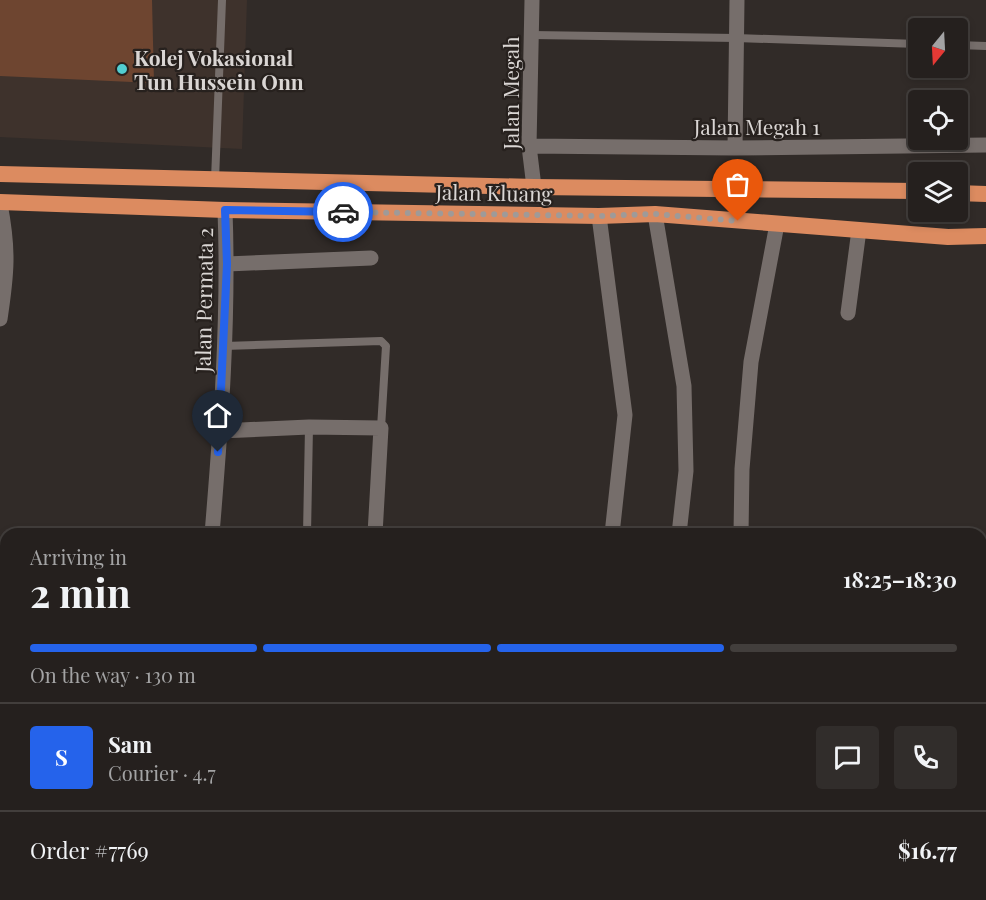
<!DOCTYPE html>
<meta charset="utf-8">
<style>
:root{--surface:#25201e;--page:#312d2b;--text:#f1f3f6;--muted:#a3a3a4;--line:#423e3c;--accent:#2563eb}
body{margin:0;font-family:"Playfair Display",serif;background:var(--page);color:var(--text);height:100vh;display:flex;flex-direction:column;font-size:22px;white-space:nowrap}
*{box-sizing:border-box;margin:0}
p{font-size:20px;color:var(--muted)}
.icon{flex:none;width:33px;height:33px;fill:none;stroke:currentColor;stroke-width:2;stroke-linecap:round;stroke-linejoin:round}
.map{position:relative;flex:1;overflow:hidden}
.details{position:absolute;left:0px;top:528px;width:987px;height:372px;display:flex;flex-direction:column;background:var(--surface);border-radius:18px 18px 0 0;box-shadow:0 3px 9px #0003,0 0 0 2px var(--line)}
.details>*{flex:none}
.needle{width:39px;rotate:198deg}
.fabs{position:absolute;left:908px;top:18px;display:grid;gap:12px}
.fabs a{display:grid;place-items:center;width:60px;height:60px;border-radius:6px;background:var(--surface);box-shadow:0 3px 9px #0003,0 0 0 2px var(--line);font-size:30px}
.pin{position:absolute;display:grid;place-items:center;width:51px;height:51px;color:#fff;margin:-62px -26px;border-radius:50% 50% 50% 0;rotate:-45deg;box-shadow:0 0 6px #0007}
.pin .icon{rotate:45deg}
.courier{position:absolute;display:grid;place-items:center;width:60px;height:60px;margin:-30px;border:4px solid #2563eb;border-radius:50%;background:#fff;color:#222;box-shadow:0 2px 8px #0007}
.overview em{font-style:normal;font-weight:700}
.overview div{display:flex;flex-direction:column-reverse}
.overview{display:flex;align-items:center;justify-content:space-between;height:102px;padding:0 30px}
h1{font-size:39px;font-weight:700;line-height:45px}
.bar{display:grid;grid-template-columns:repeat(4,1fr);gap:9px 6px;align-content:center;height:72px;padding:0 30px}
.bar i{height:8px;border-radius:4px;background:var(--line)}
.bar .current{background:var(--accent)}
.bar p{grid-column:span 4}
.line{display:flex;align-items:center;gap:15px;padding:0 30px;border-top:2px solid var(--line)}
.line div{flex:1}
.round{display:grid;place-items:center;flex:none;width:63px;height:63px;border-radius:6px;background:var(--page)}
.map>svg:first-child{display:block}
</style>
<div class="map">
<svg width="986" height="900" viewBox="0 0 986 900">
<rect width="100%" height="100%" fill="#312b28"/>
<!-- built -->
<path fill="#3e322c" d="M 0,0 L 247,0 L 242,149 L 0,137 Z"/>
<!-- green -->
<path fill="#6e4530" d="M 0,0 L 152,0 L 154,83 L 0,76 Z"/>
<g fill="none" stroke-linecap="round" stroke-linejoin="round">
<!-- path -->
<path stroke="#837e7c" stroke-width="3" stroke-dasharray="1.5 4.5" stroke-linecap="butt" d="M 290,900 L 292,894"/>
<!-- service -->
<path stroke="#766e6b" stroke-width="8" d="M 532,35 L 736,38 L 918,44
M 957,45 L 986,46
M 215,180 L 222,0
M 224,346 L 381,341 L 386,346 L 381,428
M 307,534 L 309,427"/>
<!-- minor -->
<path stroke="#766e6b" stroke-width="15" d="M 532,0 L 529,146 L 534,187
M 529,146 L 735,148 L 986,145
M 735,148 L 737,0
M 0,204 C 9,250 7,273 0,319
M 655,214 L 684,386 L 686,471 L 679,534
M 599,216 L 625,415 L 612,534
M 227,264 L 371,258
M 848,313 L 859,230
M 220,431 L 309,427 L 381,428 L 375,534
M 212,534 C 221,426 229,318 225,210
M 741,534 L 742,469 L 751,362 L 777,224
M 28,894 L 28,900
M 964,894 L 970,900
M 562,900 L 565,894"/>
<!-- trunk -->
<path stroke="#dc8b60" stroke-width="16" d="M 0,174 L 534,187 L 918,191
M 957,193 L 986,194
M 0,202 L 225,210 L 599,216 L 655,214 L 948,237 L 986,236"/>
</g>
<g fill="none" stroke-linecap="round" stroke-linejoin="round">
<!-- done -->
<path stroke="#9f9a98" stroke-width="6" stroke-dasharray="0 10.8" d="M 343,212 L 599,216 L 655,214 L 738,221"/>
<!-- route -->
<path stroke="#2563eb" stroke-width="8" d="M 218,452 L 227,264 L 225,210 L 343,212"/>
</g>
<!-- markers -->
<circle fill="#52cdd0" stroke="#27211e" stroke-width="2" cx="122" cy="69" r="6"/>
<g text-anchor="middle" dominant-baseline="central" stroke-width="4.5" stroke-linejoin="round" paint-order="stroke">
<!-- poi labels -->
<g font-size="21" font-weight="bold" fill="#dad6d4" stroke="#27211e" text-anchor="start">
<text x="134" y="57">Kolej Vokasional<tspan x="134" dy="24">Tun Hussein Onn</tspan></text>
</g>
<!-- street labels -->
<g font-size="21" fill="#dad6d4" stroke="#27211e">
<text transform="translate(510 93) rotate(-90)">Jalan Megah</text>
<text x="757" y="126">Jalan Megah 1</text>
<text transform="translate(494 192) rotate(1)">Jalan Kluang</text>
<text transform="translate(203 300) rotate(-89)">Jalan Permata 2</text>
</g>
</g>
</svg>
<div class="fabs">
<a><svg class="needle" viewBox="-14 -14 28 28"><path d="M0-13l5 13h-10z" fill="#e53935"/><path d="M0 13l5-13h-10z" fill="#a3a3a4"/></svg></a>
<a><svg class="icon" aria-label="locate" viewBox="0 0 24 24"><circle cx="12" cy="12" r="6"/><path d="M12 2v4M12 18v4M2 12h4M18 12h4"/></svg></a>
<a><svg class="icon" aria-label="layers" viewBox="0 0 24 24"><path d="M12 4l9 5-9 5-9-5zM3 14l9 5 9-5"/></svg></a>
</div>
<div class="pin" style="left:738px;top:221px;background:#ea580c"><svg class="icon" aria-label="bag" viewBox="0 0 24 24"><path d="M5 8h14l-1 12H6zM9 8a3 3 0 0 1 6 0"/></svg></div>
<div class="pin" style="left:218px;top:452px;background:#1f2937"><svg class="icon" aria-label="home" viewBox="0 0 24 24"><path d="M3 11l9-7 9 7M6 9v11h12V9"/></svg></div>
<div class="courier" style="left:343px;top:212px"><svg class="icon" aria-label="car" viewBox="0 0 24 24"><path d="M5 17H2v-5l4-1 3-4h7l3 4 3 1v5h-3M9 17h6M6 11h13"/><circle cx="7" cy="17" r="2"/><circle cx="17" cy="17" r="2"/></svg></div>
<section class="details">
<div class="overview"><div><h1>2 min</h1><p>Arriving in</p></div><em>18:25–18:30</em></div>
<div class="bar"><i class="current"></i><i class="current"></i><i class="current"></i><i></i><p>On the way · 130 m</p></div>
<div class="line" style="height:108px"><b class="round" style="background:var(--accent);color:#fff">S</b><div><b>Sam</b><p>Courier · 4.7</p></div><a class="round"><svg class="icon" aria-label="chat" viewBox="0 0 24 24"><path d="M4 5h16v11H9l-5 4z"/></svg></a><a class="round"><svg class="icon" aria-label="phone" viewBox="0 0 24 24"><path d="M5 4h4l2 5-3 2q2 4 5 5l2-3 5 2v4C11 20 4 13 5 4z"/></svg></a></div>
<div class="line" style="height:78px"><div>Order #7769</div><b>$16.77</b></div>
</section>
</div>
